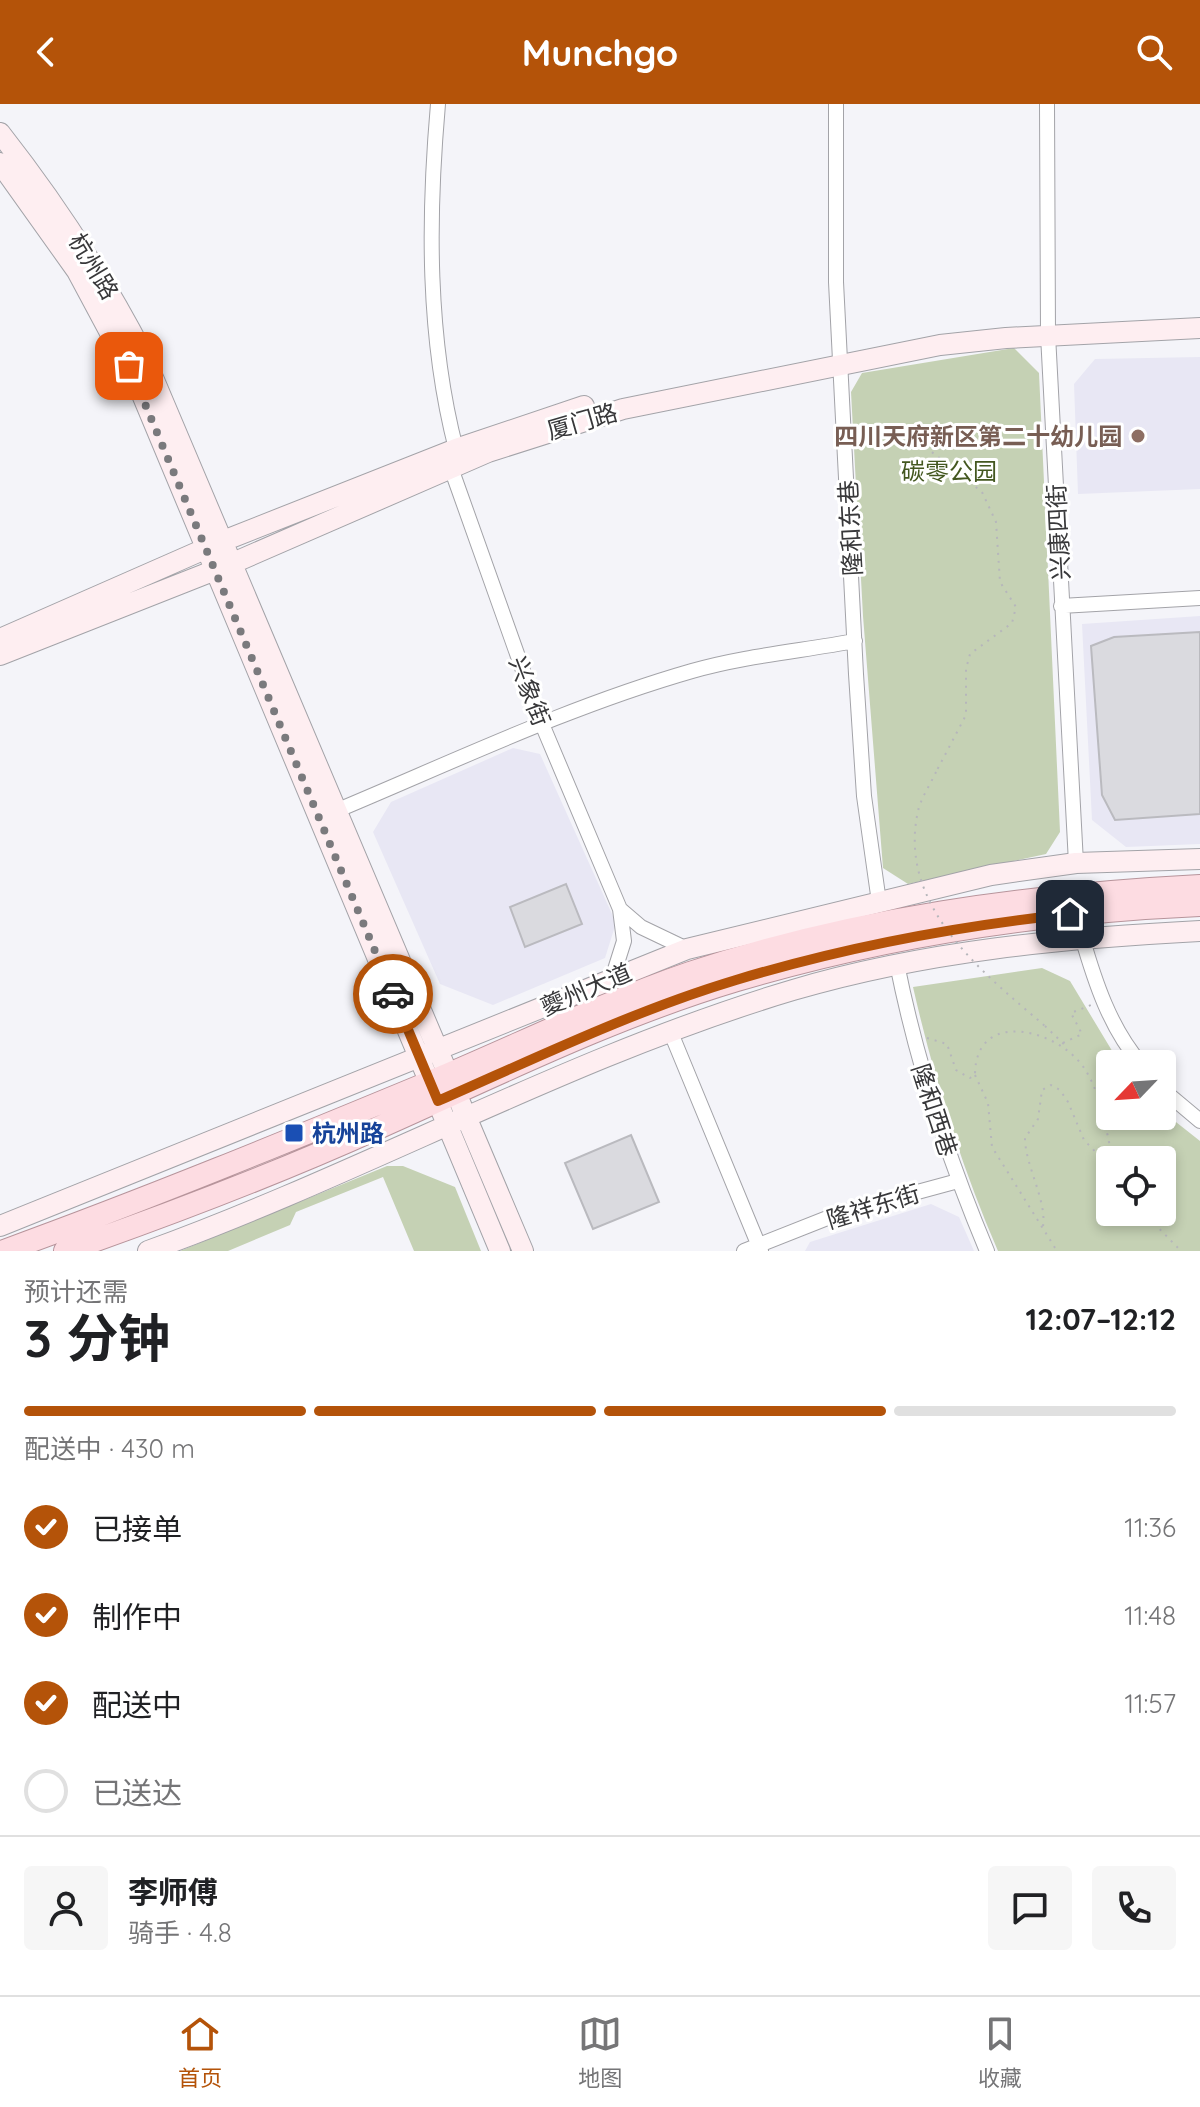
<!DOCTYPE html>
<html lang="zh">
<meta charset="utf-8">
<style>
:root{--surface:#fff;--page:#f6f6f6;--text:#202124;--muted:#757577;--line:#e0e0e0;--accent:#b45309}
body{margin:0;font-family:Quicksand,"Noto Sans SC",sans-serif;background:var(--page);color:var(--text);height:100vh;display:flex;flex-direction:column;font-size:30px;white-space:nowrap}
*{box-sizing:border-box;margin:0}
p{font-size:26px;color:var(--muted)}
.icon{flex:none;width:44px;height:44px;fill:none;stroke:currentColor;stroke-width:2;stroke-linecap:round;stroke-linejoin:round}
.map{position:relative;height:1147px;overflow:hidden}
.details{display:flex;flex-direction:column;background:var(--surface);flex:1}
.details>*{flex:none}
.needle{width:52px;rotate:245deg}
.fabs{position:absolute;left:1096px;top:946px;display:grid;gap:16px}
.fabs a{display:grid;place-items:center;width:80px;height:80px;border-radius:8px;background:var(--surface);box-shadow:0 4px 12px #0003;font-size:40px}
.pin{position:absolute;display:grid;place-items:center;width:68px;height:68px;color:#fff;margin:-34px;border-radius:16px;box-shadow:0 4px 12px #0006}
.courier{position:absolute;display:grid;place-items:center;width:80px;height:80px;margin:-40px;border:6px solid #b45309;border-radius:50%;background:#fff;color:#222;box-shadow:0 2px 10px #0007}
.headline em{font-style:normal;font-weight:700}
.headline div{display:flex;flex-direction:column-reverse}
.headline{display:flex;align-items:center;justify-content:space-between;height:136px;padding:0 24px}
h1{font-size:52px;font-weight:700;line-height:60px}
.bar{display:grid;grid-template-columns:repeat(4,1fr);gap:12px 8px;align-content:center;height:96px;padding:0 24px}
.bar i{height:10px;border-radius:6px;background:var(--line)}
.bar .selected{background:var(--accent)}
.bar p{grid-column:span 4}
.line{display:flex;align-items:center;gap:20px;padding:0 24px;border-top:2px solid var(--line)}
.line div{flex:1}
.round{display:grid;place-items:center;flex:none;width:84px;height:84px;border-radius:8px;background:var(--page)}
ol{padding:0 24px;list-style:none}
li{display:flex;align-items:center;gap:24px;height:88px}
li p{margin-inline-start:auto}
li .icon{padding:8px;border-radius:50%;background:var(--accent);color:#fff;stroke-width:4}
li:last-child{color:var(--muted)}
li i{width:44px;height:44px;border:4px solid var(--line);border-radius:50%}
header{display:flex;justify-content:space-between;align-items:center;height:104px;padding:0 24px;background:var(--accent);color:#fff;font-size:36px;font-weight:700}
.tab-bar{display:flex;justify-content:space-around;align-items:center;height:112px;border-top:2px solid var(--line);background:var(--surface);font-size:22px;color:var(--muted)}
.tab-bar a{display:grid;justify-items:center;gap:4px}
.tab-bar .selected{color:var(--accent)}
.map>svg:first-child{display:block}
</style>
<header><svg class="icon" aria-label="back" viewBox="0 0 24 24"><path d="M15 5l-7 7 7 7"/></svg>Munchgo<svg class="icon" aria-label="search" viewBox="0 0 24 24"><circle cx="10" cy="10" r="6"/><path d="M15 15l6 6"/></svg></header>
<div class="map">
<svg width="1200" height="1147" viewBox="0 0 1200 1147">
<rect width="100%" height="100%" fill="#f4f4f9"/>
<!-- built -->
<path fill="#e8e7f4" d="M 1200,253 L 1200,385 L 1078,390 L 1074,280 L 1095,255 Z
M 1200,512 L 1200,740 L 1126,743 L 1092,716 L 1082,520 Z
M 513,644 L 540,650 L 616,819 L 605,854 L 493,901 L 440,880 L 373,728 L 391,698 Z
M 931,1100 L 959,1113 L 974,1147 L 805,1147 L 810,1138 Z"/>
<!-- green -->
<path fill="#c5d1b4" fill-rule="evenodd" d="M 1014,244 L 1039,269 L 1060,728 L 1046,750 L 908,780 L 883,764 L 863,512 L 851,288 L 862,269 Z
M 1042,864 L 1070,877 L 1120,960 L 1110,960 L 1110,1012 L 1162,1012 L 1162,1007 L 1200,1037 L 1200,1147 L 998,1147 C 961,1061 934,975 913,883 ZM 1162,1056 L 1162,1108 L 1110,1108 L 1110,1056 Z
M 387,1062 L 403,1062 L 455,1083 L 481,1147 L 414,1147 L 383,1073 L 296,1108 L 290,1121 L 228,1147 L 180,1147 Z"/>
<!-- building -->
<path fill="#dadadf" stroke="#bababf" stroke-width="2" d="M 1200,528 L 1200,710 L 1115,716 L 1102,691 L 1091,542 L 1114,533 Z
M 566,780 L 582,820 L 525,843 L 510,803 Z
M 631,1031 L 659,1098 L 593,1125 L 565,1059 Z"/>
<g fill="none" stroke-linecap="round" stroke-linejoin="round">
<defs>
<path id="street" d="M 438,0 C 428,114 427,233 456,345
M 836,0 L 836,178 L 856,570 L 864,692 L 879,798
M 1047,0 L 1048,231 L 1076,759
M 451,364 L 542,620 L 620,805
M 1061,502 L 1200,494
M 338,706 C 455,657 570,602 692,567 C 744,552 801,547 855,537
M 1082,833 C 1095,878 1110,924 1141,960
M 897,860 C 917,960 948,1054 987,1147
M 612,875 L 624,837 L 620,805 L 641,823 L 687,845
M 671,929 L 761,1147
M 1162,985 L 1200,1017
M 744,1147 L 840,1109 L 958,1077"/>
<path id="secondary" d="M 0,29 C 55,99 102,171 143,250 L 523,1147
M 0,59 L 77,167 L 138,281 L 500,1147
M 0,535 L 223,437 L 456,345 L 584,302
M 0,551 L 233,459 L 488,348 L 623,305 L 940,241 L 1006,234 L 1200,224
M 0,1122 L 687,845 L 991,771 L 1076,759 L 1200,755
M 148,1147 C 366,1068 571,952 793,886 C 925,847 1064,834 1200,827"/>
<path id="primary" d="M 4,1147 C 147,1095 288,1037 428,979 C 515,943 600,900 690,869 C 855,814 1027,791 1200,782
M 65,1147 C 171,1110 278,1069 380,1023 C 497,971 613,913 737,876 C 888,831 1043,808 1200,801"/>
</defs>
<!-- street casing -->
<use href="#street" stroke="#a3a3a8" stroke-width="16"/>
<!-- secondary casing -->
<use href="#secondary" stroke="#a3a3a8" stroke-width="22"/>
<!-- primary casing -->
<use href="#primary" stroke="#b7949b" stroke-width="24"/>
<!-- path -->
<path stroke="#b6b6bb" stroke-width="2" stroke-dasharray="2 6" stroke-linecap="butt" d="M 860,332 L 878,325 L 898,326 L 918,337 L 982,388 L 996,418 L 1000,478 L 1016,503 L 1012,519 L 970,550 L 966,565 L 966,611 L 936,668
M 1045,922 L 1068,944
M 927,934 L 947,940 L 956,966 L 970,974 L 975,971 C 975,902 1062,926 1086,967 C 1102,993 1106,1027 1113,1056
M 1063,939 L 1082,930 L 1071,909 L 1091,901
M 975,971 L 988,999 L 992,1043 L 1057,1147
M 1143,1108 L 1181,1147
M 1043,1122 C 1047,1097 1025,1061 1025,1034 L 1038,1015 L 1042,986 L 1051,981 L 1060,986 L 1068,998 L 1084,1036 L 1110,1063"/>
<!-- street -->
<use href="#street" stroke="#fff" stroke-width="14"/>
<!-- secondary -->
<use href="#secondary" stroke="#feeef1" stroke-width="20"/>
<!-- primary -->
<use href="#primary" stroke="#fddce2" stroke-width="22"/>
<!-- path-bridge -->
<path stroke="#b6b6bb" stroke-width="2" stroke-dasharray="2 6" stroke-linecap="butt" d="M 936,668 C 930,681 921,694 918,707 C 897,802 982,868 1045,922"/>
</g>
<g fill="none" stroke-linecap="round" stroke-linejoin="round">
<!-- done -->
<path stroke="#7a7a7d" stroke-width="8" stroke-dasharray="0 14.4" d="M 129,262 L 393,890"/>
<!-- route -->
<path stroke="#b45309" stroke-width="10" d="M 393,890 L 438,997 C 536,954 633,907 736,876 C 845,843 958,822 1070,810"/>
</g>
<!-- markers -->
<circle fill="#8d6e63" stroke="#fff" stroke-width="3" cx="1138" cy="332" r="8"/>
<rect fill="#1a4fb4" stroke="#fff" stroke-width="3" x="284" y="1019" width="20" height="20" rx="4"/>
<g text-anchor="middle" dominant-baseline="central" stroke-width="6" stroke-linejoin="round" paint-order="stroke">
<!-- street labels -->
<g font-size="24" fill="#38383a" stroke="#fff">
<text transform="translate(94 162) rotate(59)">杭州路</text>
<text transform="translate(582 317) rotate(-16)">厦门路</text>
<text transform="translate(850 424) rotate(-93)">隆和东巷</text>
<text transform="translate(1058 428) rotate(-93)">兴康四街</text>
<text transform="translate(530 587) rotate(69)">兴象街</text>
<text transform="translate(586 885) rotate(-23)">夔州大道</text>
<text transform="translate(935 1006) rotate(72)">隆和西巷</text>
<text transform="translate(873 1102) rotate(-17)">隆祥东街</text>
</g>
<!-- education labels -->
<g font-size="24" font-weight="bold" fill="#785e54" stroke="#fff" text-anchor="end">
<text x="1122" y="332">四川天府新区第二十幼儿园</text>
</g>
<!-- park labels -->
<g font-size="24" fill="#43571f" stroke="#fff">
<text x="949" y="367">碳零公园</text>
</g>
<!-- transit labels -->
<g font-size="24" font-weight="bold" fill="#164399" stroke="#fff" text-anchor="start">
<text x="312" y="1029">杭州路</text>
</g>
</g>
</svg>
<div class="fabs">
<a><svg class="needle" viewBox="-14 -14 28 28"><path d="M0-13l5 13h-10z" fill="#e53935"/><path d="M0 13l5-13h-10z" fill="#757577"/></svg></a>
<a><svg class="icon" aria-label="locate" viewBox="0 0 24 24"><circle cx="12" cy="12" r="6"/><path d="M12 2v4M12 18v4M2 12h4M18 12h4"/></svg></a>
</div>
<div class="pin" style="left:129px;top:262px;background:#ea580c"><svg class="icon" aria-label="bag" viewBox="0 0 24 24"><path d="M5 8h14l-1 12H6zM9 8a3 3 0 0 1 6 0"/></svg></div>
<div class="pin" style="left:1070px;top:810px;background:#1f2937"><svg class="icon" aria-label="home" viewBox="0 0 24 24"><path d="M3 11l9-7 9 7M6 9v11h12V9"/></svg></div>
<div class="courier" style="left:393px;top:890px"><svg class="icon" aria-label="car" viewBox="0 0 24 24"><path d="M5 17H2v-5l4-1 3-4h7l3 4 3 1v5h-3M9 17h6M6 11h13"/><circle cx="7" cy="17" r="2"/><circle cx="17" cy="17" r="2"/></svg></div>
</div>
<section class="details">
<div class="headline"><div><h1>3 分钟</h1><p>预计还需</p></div><em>12:07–12:12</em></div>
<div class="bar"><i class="selected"></i><i class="selected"></i><i class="selected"></i><i></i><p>配送中 · 430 m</p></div>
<ol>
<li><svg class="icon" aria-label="check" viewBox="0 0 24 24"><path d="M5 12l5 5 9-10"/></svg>已接单<p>11:36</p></li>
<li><svg class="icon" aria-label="check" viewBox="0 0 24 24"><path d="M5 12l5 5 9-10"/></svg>制作中<p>11:48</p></li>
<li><svg class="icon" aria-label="check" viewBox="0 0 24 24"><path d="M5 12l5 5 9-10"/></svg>配送中<p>11:57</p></li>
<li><i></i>已送达</li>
</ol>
<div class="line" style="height:144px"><a class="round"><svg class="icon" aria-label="person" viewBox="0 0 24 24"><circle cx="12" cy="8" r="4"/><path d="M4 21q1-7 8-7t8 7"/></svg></a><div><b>李师傅</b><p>骑手 · 4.8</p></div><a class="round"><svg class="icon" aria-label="chat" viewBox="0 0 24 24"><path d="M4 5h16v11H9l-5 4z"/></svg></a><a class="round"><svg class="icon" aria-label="phone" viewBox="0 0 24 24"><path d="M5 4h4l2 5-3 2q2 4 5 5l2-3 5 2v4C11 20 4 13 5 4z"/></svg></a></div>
</section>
<nav class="tab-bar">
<a class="selected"><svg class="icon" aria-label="home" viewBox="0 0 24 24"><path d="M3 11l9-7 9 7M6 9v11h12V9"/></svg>首页</a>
<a><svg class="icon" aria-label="map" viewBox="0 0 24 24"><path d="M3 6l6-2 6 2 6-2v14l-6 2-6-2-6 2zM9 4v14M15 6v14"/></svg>地图</a>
<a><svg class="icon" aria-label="saved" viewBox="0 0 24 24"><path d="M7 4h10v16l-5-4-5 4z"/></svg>收藏</a>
</nav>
